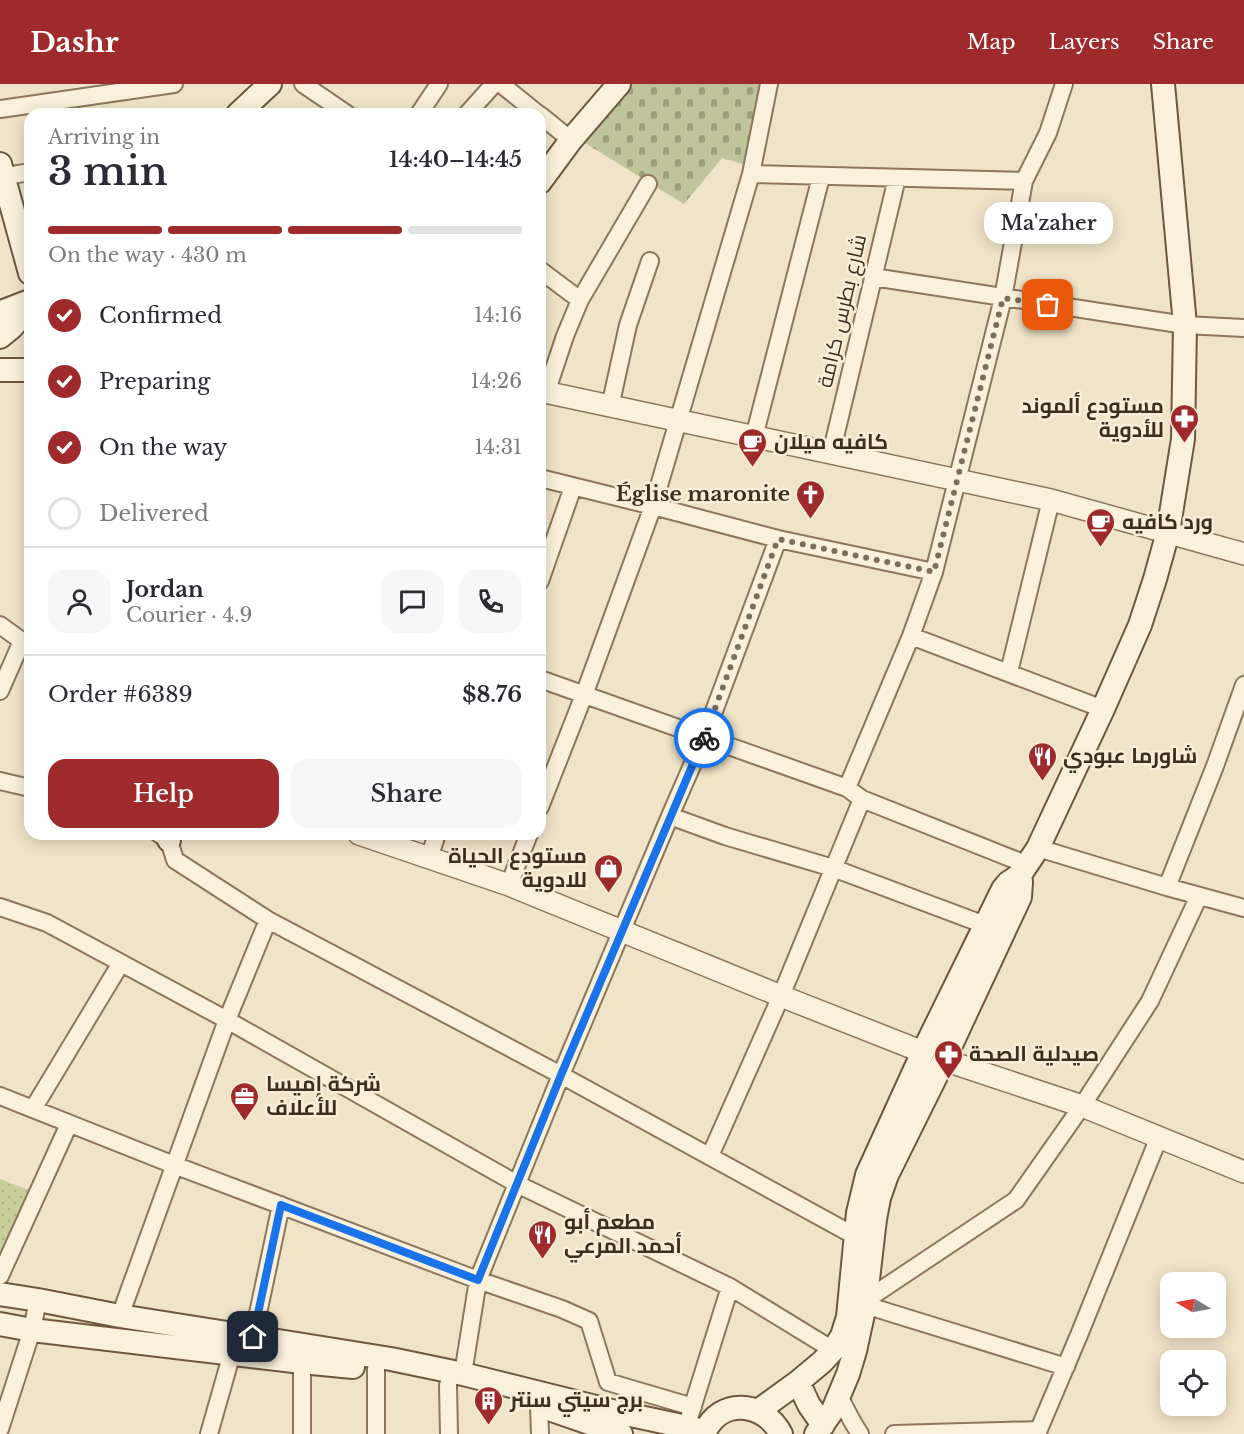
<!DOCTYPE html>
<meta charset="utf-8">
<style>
:root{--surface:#fff;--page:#f7f7f7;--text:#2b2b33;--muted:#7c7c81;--line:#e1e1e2;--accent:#9e2a2b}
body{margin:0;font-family:"Libre Baskerville",Cairo,serif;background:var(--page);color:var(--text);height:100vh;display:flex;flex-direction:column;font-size:22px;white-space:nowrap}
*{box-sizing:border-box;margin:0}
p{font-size:20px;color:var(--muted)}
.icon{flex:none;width:33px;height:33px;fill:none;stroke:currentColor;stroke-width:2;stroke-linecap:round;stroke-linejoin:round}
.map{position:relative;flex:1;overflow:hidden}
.drawer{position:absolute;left:24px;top:24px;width:522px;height:732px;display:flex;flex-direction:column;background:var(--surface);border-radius:18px;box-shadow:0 3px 15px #0003}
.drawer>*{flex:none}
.needle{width:39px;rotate:280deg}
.controls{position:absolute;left:1160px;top:1188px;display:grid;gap:12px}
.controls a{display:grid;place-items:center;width:66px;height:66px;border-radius:12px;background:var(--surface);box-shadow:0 3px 15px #0003;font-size:30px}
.pin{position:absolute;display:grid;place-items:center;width:51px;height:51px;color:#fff;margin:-26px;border-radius:12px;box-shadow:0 3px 9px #0006}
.courier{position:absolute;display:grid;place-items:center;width:60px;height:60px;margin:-30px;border:4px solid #1a73e8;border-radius:50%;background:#fff;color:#222;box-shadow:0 2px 8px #0007}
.bubble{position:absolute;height:42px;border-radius:18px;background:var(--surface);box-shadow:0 3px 15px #0003;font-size:20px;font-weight:600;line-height:42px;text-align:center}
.head em{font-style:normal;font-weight:600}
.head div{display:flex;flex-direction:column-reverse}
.head{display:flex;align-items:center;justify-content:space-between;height:102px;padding:0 24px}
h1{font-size:39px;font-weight:600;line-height:45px}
.bar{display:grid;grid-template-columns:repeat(4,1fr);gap:9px 6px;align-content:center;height:72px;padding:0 24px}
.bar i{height:8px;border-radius:4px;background:var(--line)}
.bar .selected{background:var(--accent)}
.bar p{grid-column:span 4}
.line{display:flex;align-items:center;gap:15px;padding:0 24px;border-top:2px solid var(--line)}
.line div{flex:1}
.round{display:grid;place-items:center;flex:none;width:63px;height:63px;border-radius:18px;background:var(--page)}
ol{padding:0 24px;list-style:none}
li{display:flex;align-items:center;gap:18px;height:66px}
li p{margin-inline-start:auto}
li .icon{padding:6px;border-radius:50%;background:var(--accent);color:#fff;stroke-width:4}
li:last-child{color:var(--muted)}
li i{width:33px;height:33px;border:3px solid var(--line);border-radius:50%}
.primary-button{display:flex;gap:12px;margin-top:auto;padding:12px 24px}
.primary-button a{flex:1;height:69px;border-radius:18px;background:var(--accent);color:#fff;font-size:24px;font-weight:600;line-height:69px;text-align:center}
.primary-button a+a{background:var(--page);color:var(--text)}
header{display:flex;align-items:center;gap:36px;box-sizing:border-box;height:84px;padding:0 30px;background:var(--accent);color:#fff}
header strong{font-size:28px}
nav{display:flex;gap:33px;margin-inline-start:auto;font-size:21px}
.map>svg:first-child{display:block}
</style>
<header>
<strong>Dashr</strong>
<nav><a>Map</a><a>Layers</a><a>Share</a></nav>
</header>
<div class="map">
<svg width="1244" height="1350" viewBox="0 0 1244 1350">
<defs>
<pattern id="grass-dots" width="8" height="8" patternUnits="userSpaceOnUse" patternTransform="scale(1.5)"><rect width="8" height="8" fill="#c9cf9b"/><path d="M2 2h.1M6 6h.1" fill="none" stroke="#aeb285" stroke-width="1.8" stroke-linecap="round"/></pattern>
<pattern id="cemetery-stones" width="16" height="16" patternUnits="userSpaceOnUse" patternTransform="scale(1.5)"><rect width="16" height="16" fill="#bfc49a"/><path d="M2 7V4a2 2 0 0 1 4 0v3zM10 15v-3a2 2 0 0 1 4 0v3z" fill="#9ca07d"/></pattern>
</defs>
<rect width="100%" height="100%" fill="#f0e4c8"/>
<!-- grass -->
<path fill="url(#grass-dots)" d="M 0,1095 L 37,1109 L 0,1189 Z"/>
<!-- cemetery -->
<path fill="url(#cemetery-stones)" d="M 625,0 L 762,0 L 746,81 L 722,74 L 684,120 L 577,54 Z"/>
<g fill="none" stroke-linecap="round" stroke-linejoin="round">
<defs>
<path id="minor" d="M 303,0 L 347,30
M 501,0 L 538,30
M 0,25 L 174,0
M 419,30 L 439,0
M 467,30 L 494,0
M 540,31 L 571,56
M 751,90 L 1024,97
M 0,93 L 30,88
M 540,186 L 580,216
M 873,193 L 1185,241 L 1244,244
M 546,309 L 565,252 L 580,216 L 648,100
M 610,323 L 628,241 L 650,177
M 754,353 L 821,93
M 831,370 L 897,94
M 540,394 L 653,422 L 778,455 L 934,488
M 540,497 L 573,403
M 0,541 L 22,557 L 30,560
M 911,552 L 1103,625
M 1009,588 L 1051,416
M 540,595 L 847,704 L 862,715 L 1028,781
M 0,607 L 22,557
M 0,697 L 30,704
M 847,704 L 911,552 L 934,488 L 1003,214 L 1024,97 L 1048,49 L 1064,0
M 540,723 L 584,611 L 653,422 L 751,90 L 769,0
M 670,732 L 725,752 L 833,784 L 985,841
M 159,750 L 169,756 L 175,776 L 268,836 L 561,991 L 855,1152
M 1038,764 L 1167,803 L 1244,824
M 429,774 L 437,750
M 509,801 L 529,750
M 1167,803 L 1215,682 L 1244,601
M 0,823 L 47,839 L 227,936 L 517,1100 L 730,1203 L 833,1266
M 0,1012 L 174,1081 L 478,1196 L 562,1225 L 589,1237 L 608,1298 L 693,1323
M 33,1025 L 121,879
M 710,1072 L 781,912 L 862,715
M 0,1192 L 69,1040
M 866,1216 L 1016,1116 L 1082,1022 L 1150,917 L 1199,812
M 865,1221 L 1066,1283
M 120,1232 L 227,936 L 268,836
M 253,1253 L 281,1121
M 463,1290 L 478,1196 L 561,991 L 670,732 L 704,654 L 778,455
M 448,1301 L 449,1350
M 839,1312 L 852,1337 L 860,1350
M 539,1322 L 540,1350
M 690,1331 L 730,1203
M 0,1345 L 32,1246 L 38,1216
M 209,1350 L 232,1269
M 302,1350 L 302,1278
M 376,1350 L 376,1285
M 894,1350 L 1039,1346
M 1037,1350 L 1079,1251 L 1159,1053"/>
<path id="tertiary" d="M 540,307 L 1051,416 L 1244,470
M 359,750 L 509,801 L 781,912 L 923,968
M 944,976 L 1082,1022 L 1244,1088"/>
<path id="secondary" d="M 238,30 L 270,0
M 0,80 L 30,189
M 540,98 L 571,56 L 619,0
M 0,231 L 4,227 L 30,217
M 0,253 L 11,244 L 30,223
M 0,286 L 30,286
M 169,756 L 169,750
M 0,1210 L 38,1216 L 120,1232 L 391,1275 L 463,1290 L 612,1327 L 705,1347
M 0,1240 L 32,1246 L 302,1278 L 353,1283
M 798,1298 L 809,1321 L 823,1341
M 549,1325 L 621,1350
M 758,1327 L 798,1298 L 822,1278 L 833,1266 L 842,1252 L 848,1233 L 858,1129 L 867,1091 L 923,968 L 1003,805 L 1008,799 L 1020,791 L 1038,764 L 1103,625 L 1140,541 L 1155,495 L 1168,448 L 1183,355 L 1185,241 L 1163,0
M 704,1350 C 719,1313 764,1317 781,1350
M 816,1350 L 833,1326 L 848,1290 L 855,1267 L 865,1221 L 875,1135 L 879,1114 L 887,1091 L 944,976 L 1020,813 L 1021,798 L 1020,791"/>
</defs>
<!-- minor casing -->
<use href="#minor" stroke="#8d765c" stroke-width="20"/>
<!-- tertiary casing -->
<use href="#tertiary" stroke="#8d765c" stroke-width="24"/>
<!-- secondary casing -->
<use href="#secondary" stroke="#6f573f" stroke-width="26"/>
<!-- minor -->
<use href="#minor" stroke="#faf1dc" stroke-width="16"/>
<!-- tertiary -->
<use href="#tertiary" stroke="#faf1dc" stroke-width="21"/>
<!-- secondary -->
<use href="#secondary" stroke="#faf1dc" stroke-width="22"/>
</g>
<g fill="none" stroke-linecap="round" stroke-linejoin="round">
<!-- done -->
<path stroke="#7c6e5b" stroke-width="6" stroke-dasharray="0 10.8" d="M 704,654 L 778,455 L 934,488 L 1003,214 L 1048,221"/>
<!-- route -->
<path stroke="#1a73e8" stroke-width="8" d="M 253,1253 L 281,1121 L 478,1196 L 561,991 L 704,654"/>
</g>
<!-- icons -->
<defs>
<symbol id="pharmacy-pin" viewBox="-11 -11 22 30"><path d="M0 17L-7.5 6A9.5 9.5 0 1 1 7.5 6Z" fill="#9e2a2b" stroke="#f7eed8"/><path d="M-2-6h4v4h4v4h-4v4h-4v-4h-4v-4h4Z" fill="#fff"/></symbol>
<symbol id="cafe-pin" viewBox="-11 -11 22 30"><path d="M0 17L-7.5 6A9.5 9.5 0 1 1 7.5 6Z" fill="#9e2a2b" stroke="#f7eed8"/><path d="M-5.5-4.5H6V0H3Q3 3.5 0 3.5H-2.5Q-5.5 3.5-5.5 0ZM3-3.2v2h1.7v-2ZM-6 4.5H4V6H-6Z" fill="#fff"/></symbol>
<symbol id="church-pin" viewBox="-11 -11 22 30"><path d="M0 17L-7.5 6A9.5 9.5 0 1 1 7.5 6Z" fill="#9e2a2b" stroke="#f7eed8"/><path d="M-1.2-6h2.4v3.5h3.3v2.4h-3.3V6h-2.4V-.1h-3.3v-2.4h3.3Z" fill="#fff"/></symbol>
<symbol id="restaurant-pin" viewBox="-11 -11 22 30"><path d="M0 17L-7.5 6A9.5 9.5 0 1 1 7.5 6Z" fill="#9e2a2b" stroke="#f7eed8"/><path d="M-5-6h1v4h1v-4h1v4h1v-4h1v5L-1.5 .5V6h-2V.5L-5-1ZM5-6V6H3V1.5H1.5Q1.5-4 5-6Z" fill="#fff"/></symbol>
<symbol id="shop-pin" viewBox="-11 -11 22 30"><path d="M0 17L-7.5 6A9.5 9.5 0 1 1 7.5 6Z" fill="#9e2a2b" stroke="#f7eed8"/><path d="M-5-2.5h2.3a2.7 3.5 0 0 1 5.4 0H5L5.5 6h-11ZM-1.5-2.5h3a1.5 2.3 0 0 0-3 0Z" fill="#fff"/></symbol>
<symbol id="office-pin" viewBox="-11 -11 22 30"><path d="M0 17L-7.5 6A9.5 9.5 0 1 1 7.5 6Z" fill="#9e2a2b" stroke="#f7eed8"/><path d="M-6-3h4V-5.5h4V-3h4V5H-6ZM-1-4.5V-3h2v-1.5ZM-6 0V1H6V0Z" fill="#fff"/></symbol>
<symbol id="building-pin" viewBox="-11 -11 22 30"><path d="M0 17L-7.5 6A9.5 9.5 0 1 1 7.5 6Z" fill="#9e2a2b" stroke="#f7eed8"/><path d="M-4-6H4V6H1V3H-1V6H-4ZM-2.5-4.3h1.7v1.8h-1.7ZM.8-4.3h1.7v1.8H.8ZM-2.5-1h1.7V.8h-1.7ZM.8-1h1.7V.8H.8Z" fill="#fff"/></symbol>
</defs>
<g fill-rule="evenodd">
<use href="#pharmacy-pin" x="1168" y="318" width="33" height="45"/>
<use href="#cafe-pin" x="736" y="342" width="33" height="45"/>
<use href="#church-pin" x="794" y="394" width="33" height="45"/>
<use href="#cafe-pin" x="1084" y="422" width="33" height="45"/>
<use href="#restaurant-pin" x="1026" y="656" width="33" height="45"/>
<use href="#shop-pin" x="592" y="768" width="33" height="45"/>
<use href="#pharmacy-pin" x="932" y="954" width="33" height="45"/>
<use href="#office-pin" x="228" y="996" width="33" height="45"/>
<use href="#restaurant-pin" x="526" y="1134" width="33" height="45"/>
<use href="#building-pin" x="472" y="1300" width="33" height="45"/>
</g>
<g text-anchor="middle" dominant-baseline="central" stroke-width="5" stroke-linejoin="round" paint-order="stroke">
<!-- street labels -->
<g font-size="21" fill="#3d2e20" stroke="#f7eed8">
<text transform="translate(842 227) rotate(-77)">شارع بطرس كرامة</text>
</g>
<!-- poi labels -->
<g font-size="21" font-weight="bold" fill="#3d2e20" stroke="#f7eed8" text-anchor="start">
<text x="1164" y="322" text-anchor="end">مستودع ألموند<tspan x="1164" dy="24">للأدوية</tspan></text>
<text x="774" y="358">كافيه ميلان</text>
<text x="790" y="410" text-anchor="end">Église maronite</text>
<text x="1122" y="438">ورد كافيه</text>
<text x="1063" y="672">شاورما عبودي</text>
<text x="587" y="772" text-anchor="end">مستودع الحياة<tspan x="587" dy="24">للادوية</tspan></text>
<text x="969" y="970">صيدلية الصحة</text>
<text x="266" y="1000">شركة إميسا<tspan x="266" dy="24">للأعلاف</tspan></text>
<text x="564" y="1138">مطعم أبو<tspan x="564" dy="24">أحمد المرعي</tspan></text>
<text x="510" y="1316">برج سيتي سنتر</text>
</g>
</g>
</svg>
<div class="controls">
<a><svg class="needle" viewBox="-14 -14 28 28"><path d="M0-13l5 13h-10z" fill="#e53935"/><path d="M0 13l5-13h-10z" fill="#7c7c81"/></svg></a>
<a><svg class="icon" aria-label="locate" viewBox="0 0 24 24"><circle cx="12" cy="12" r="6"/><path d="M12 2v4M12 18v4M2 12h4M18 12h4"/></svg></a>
</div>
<div class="pin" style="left:1048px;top:221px;background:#ea580c"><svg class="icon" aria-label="bag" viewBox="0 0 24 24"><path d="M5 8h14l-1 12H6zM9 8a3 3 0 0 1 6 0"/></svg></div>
<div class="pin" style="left:253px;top:1253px;background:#1f2937"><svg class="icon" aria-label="home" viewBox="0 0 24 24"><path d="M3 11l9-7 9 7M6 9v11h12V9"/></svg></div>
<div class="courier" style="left:704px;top:654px"><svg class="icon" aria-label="bike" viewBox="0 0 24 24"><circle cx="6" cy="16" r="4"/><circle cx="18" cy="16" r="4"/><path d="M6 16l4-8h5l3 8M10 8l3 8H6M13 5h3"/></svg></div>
<div class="bubble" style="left:984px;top:118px;width:129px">Ma'zaher</div>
<section class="drawer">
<div class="head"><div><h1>3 min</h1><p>Arriving in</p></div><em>14:40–14:45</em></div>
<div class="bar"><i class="selected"></i><i class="selected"></i><i class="selected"></i><i></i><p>On the way · 430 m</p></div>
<ol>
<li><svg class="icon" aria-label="check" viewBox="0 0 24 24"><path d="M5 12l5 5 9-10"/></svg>Confirmed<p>14:16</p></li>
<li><svg class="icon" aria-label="check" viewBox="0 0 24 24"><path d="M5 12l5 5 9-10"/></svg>Preparing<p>14:26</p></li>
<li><svg class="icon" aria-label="check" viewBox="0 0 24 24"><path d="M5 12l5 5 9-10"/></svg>On the way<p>14:31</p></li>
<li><i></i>Delivered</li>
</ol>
<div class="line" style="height:108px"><a class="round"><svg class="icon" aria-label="person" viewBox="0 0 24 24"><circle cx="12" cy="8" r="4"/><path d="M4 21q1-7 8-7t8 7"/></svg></a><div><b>Jordan</b><p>Courier · 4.9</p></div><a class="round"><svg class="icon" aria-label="chat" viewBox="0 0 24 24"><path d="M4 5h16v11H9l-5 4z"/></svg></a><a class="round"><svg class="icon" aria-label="phone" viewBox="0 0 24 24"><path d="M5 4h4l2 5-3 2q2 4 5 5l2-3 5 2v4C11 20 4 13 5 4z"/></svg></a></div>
<div class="line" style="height:78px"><div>Order #6389</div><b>$8.76</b></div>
<div class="primary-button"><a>Help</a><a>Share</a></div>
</section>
</div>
